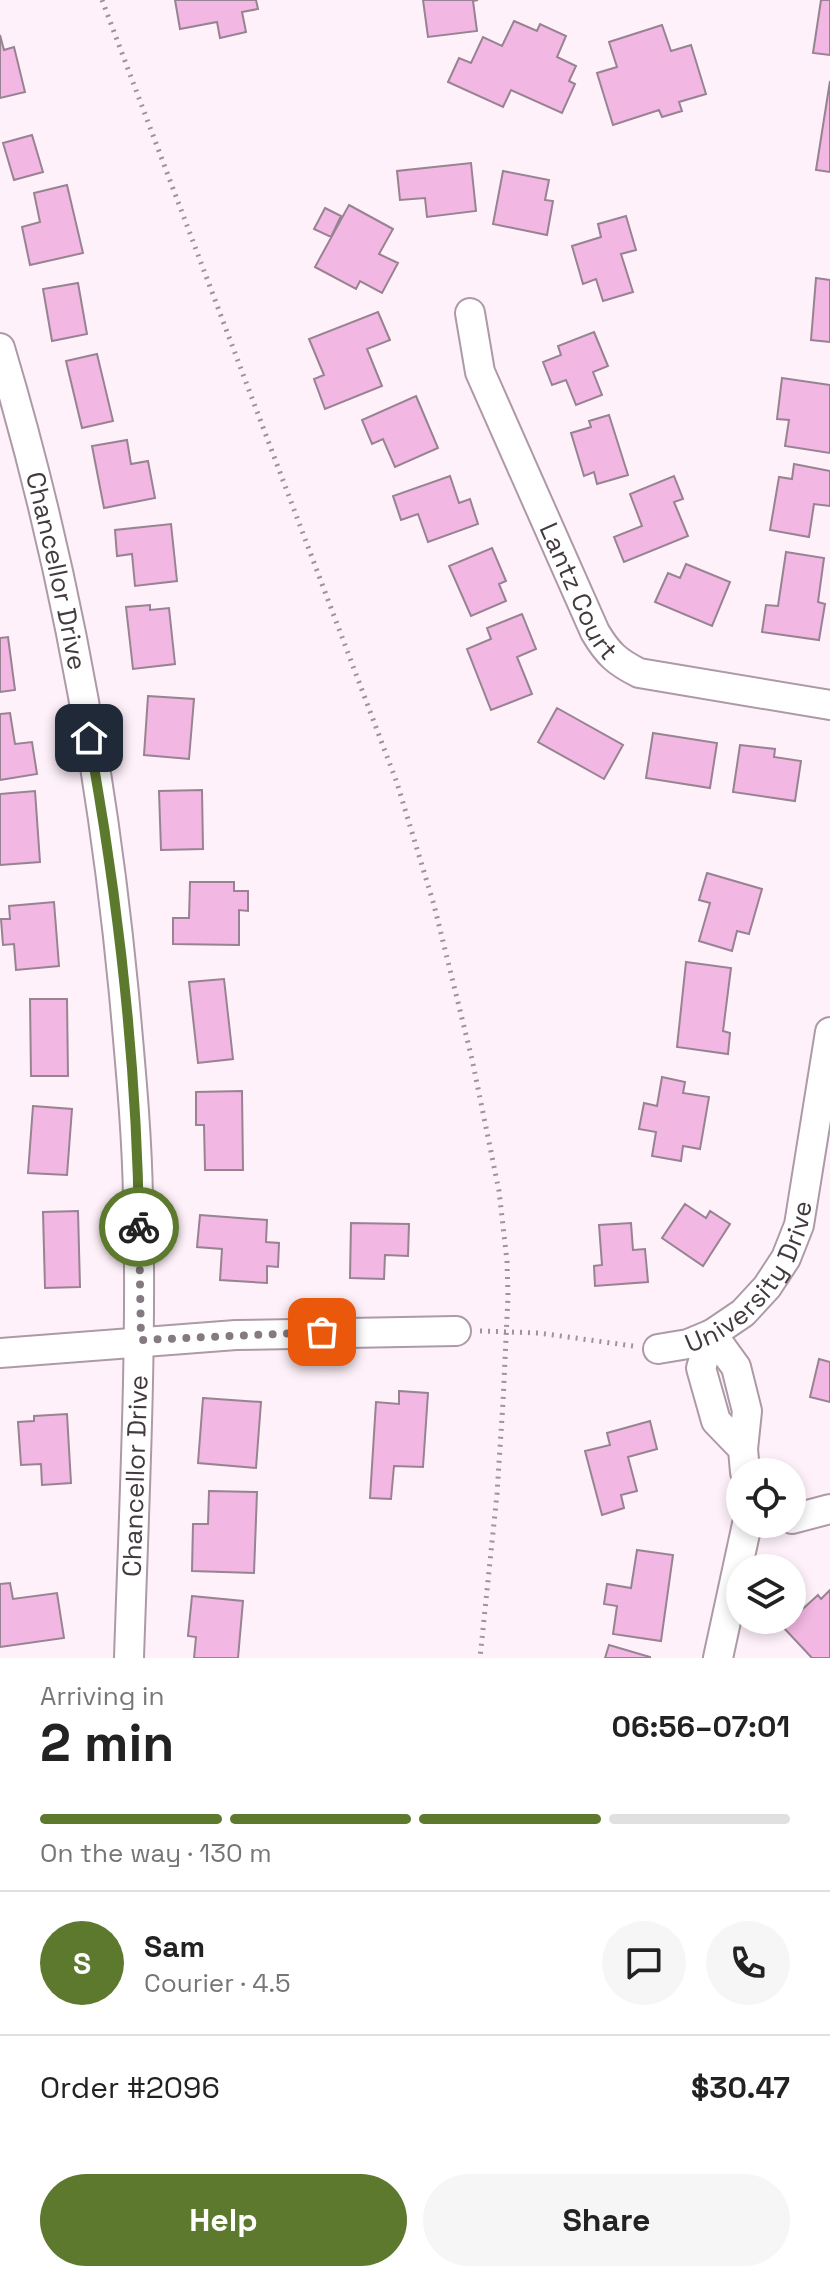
<!DOCTYPE html>
<meta charset="utf-8">
<style>
:root{--surface:#fff;--page:#f6f6f6;--text:#222;--muted:#767676;--line:#e0e0e0;--accent:#5c792d}
body{margin:0;font-family:"Space Grotesk",sans-serif;background:var(--page);color:var(--text);height:100vh;display:flex;flex-direction:column;font-size:30px;white-space:nowrap}
*{box-sizing:border-box;margin:0}
p{font-size:26px;color:var(--muted)}
.icon{flex:none;width:44px;height:44px;fill:none;stroke:currentColor;stroke-width:2;stroke-linecap:round;stroke-linejoin:round}
.map{position:relative;height:1658px;overflow:hidden}
.sheet{display:flex;flex-direction:column;background:var(--surface);flex:1}
.sheet>*{flex:none}
.controls{position:absolute;left:726px;top:1458px;display:grid;gap:16px}
.controls a{display:grid;place-items:center;width:80px;height:80px;border-radius:50%;background:var(--surface);box-shadow:0 4px 12px #0003;font-size:40px}
.pin{position:absolute;display:grid;place-items:center;width:68px;height:68px;color:#fff;margin:-34px;border-radius:16px;box-shadow:0 4px 12px #0006}
.courier{position:absolute;display:grid;place-items:center;width:80px;height:80px;margin:-40px;border:6px solid #5c792d;border-radius:50%;background:#fff;color:#222;box-shadow:0 2px 10px #0007}
.headline em{font-style:normal;font-weight:600}
.headline div{display:flex;flex-direction:column-reverse}
.headline{display:flex;align-items:center;justify-content:space-between;height:136px;padding:0 40px}
h1{font-size:52px;font-weight:600;line-height:60px}
.bar{display:grid;grid-template-columns:repeat(4,1fr);gap:12px 8px;align-content:center;height:96px;padding:0 40px}
.bar i{height:10px;border-radius:6px;background:var(--line)}
.bar .selected{background:var(--accent)}
.bar p{grid-column:span 4}
.line{display:flex;align-items:center;gap:20px;padding:0 40px;border-top:2px solid var(--line)}
.line div{flex:1}
.round{display:grid;place-items:center;flex:none;width:84px;height:84px;border-radius:42px;background:var(--page)}
.primary-button{display:flex;gap:16px;margin-top:auto;padding:16px 40px}
.primary-button a{flex:1;height:92px;border-radius:48px;background:var(--accent);color:#fff;font-size:32px;font-weight:600;line-height:92px;text-align:center}
.primary-button a+a{background:var(--page);color:var(--text)}
.map>svg:first-child{display:block}
</style>
<div class="map">
<svg width="830" height="1658" viewBox="0 0 830 1658">
<rect width="100%" height="100%" fill="#fff1fa"/>
<!-- building -->
<path fill="#f2b7e2" stroke="#978391" stroke-width="2" d="M 175,0 L 256,0 L 258,9 L 242,12 L 246,32 L 220,38 L 217,22 L 180,29 Z
M 423,0 L 478,0 L 473,1 L 477,31 L 428,37 Z
M 821,0 L 830,0 L 830,55 L 813,53 Z
M 514,21 L 537,31 L 540,24 L 566,36 L 557,57 L 576,66 L 569,81 L 575,84 L 562,113 L 511,90 L 503,107 L 448,82 L 459,58 L 471,63 L 483,37 L 502,46 Z
M 662,25 L 671,51 L 691,45 L 706,94 L 679,102 L 682,111 L 662,117 L 659,110 L 613,125 L 597,73 L 617,67 L 609,42 Z
M 0,35 L 4,50 L 14,47 L 25,92 L 0,98 Z
M 830,81 L 830,172 L 816,170 Z
M 32,135 L 43,172 L 14,180 L 3,143 Z
M 471,163 L 476,211 L 427,217 L 425,198 L 400,200 L 397,171 Z
M 503,171 L 549,180 L 545,200 L 553,201 L 547,235 L 493,224 Z
M 67,185 L 83,253 L 30,265 L 22,227 L 40,222 L 34,193 Z
M 349,205 L 393,229 L 379,254 L 398,263 L 382,293 L 360,281 L 356,289 L 315,267 Z
M 325,208 L 341,216 L 331,237 L 314,229 Z
M 626,216 L 636,250 L 621,254 L 633,292 L 603,301 L 596,279 L 583,284 L 572,246 L 601,237 L 598,224 Z
M 816,278 L 830,280 L 830,342 L 811,340 Z
M 78,283 L 87,334 L 52,341 L 43,289 Z
M 378,312 L 390,340 L 367,349 L 382,386 L 325,409 L 314,379 L 324,375 L 309,339 Z
M 594,332 L 608,366 L 593,372 L 602,395 L 576,405 L 566,380 L 552,385 L 543,362 L 561,355 L 558,346 Z
M 97,354 L 113,421 L 82,428 L 66,361 Z
M 782,378 L 830,385 L 830,453 L 785,446 L 789,420 L 777,419 Z
M 416,396 L 438,448 L 395,467 L 383,439 L 372,444 L 362,420 Z
M 609,415 L 628,475 L 597,484 L 594,472 L 584,476 L 571,433 L 591,427 L 589,421 Z
M 127,440 L 131,464 L 148,461 L 155,498 L 104,508 L 92,446 Z
M 794,464 L 830,471 L 830,506 L 814,504 L 809,537 L 770,530 L 779,477 L 792,479 Z
M 450,476 L 459,503 L 470,499 L 478,524 L 428,542 L 418,514 L 401,520 L 393,496 Z
M 674,476 L 683,499 L 674,502 L 688,536 L 624,562 L 614,537 L 642,526 L 630,494 Z
M 171,524 L 177,581 L 135,586 L 132,554 L 117,556 L 115,530 Z
M 492,548 L 506,581 L 499,584 L 506,601 L 471,616 L 449,566 Z
M 786,552 L 824,558 L 818,602 L 825,604 L 819,640 L 762,632 L 766,605 L 778,606 Z
M 686,564 L 730,582 L 712,626 L 655,602 L 668,573 L 680,578 Z
M 150,605 L 150,610 L 169,608 L 175,664 L 133,669 L 126,607 Z
M 522,614 L 536,649 L 517,657 L 532,694 L 491,710 L 467,649 L 491,639 L 487,628 Z
M 8,637 L 15,690 L 0,692 L 0,638 Z
M 148,696 L 194,699 L 189,759 L 144,755 Z
M 557,708 L 623,745 L 604,779 L 538,742 Z
M 10,713 L 15,744 L 32,742 L 37,774 L 0,780 L 0,714 Z
M 653,733 L 717,743 L 710,788 L 646,778 Z
M 740,745 L 775,749 L 774,757 L 801,761 L 795,801 L 733,792 Z
M 202,790 L 203,849 L 161,850 L 159,791 Z
M 35,791 L 40,862 L 0,865 L 0,794 Z
M 707,873 L 762,889 L 749,934 L 737,931 L 732,951 L 699,941 L 710,903 L 699,900 Z
M 190,882 L 234,882 L 234,891 L 248,891 L 248,911 L 239,910 L 239,945 L 173,944 L 173,918 L 189,918 Z
M 54,902 L 59,966 L 16,970 L 14,944 L 3,945 L 1,919 L 10,919 L 9,906 Z
M 686,962 L 731,968 L 723,1031 L 730,1033 L 728,1054 L 677,1047 Z
M 224,979 L 233,1059 L 198,1063 L 189,982 Z
M 30,999 L 67,999 L 68,1076 L 31,1076 Z
M 662,1077 L 685,1082 L 683,1093 L 709,1097 L 700,1149 L 683,1146 L 681,1161 L 652,1156 L 656,1132 L 639,1129 L 644,1103 L 657,1106 Z
M 242,1091 L 243,1170 L 205,1170 L 204,1125 L 196,1125 L 196,1092 Z
M 33,1106 L 72,1109 L 67,1175 L 28,1173 Z
M 685,1204 L 706,1218 L 710,1211 L 730,1224 L 703,1266 L 662,1238 Z
M 78,1211 L 80,1287 L 45,1288 L 43,1212 Z
M 200,1215 L 267,1220 L 266,1242 L 279,1243 L 278,1267 L 267,1266 L 267,1283 L 220,1280 L 222,1249 L 197,1247 Z
M 351,1223 L 409,1224 L 408,1256 L 385,1255 L 384,1279 L 350,1278 Z
M 631,1223 L 633,1250 L 645,1249 L 648,1282 L 595,1286 L 594,1266 L 602,1265 L 599,1225 Z
M 819,1359 L 830,1362 L 830,1402 L 810,1397 Z
M 399,1391 L 428,1393 L 423,1467 L 394,1466 L 391,1499 L 370,1498 L 376,1402 L 399,1404 Z
M 203,1398 L 261,1402 L 256,1468 L 198,1463 Z
M 67,1414 L 71,1483 L 42,1485 L 41,1464 L 21,1465 L 18,1422 L 34,1421 L 34,1416 Z
M 650,1421 L 657,1449 L 628,1457 L 637,1491 L 621,1495 L 624,1508 L 602,1515 L 585,1451 L 610,1445 L 607,1433 Z
M 209,1491 L 257,1492 L 254,1573 L 192,1571 L 193,1524 L 208,1524 Z
M 637,1550 L 673,1555 L 661,1641 L 613,1634 L 617,1606 L 604,1604 L 607,1584 L 631,1588 Z
M 10,1583 L 13,1599 L 57,1593 L 64,1638 L 0,1647 L 0,1584 Z
M 830,1590 L 830,1658 L 812,1658 L 783,1627 L 818,1595 L 821,1599 Z
M 192,1596 L 243,1601 L 238,1658 L 194,1658 L 196,1637 L 188,1636 Z
M 609,1645 L 650,1657 L 650,1658 L 605,1658 Z"/>
<g fill="none" stroke-linecap="round" stroke-linejoin="round">
<defs>
<g id="minor">
<path id="s1" d="M 470,313 L 480,372 L 595,632 C 608,654 617,662 639,673 L 830,705"/>
<path id="s2" d="M 0,348 C 63,558 103,776 124,994 C 130,1062 137,1131 138,1199 C 142,1352 134,1505 129,1658"/>
<path d="M 712,1334 L 701,1368 L 716,1421 L 743,1449 L 745,1472"/>
<path d="M 712,1334 L 736,1367 L 747,1411 L 743,1449"/>
<path id="s3" d="M 658,1349 L 688,1344 L 712,1334 L 743,1313 L 767,1287 L 786,1258 L 799,1225 L 830,1032"/>
<path d="M 0,1353 L 236,1335 L 456,1331"/>
<path d="M 792,1519 L 830,1509"/>
<path d="M 718,1658 L 747,1524"/>
</g>
</defs>
<!-- minor casing -->
<use href="#minor" stroke="#ae99a7" stroke-width="32"/>
<!-- path -->
<path stroke="#9e939b" stroke-width="5" stroke-dasharray="2 6" stroke-linecap="butt" d="M 102,0 L 397,783 L 434,905 L 472,1059 L 499,1191 L 507,1261 L 508,1296 L 503,1402 L 497,1494 L 480,1658
M 480,1331 L 539,1333 L 633,1346"/>
<!-- minor -->
<use href="#minor" stroke="#fff" stroke-width="28"/>
</g>
<g fill="none" stroke-linecap="round" stroke-linejoin="round">
<!-- done -->
<path stroke="#857a81" stroke-width="8" stroke-dasharray="0 14.4" d="M 139,1227 L 141,1340 L 322,1332"/>
<!-- route -->
<path stroke="#5c792d" stroke-width="10" d="M 89,738 C 118,898 137,1063 139,1227"/>
</g>
<g text-anchor="middle" dominant-baseline="central" stroke-width="6" stroke-linejoin="round" paint-order="stroke">
<!-- street labels -->
<g font-size="26" fill="#433a40" stroke="#fff">
<text stroke="none"><textPath href="#s2" startOffset="230">Chancellor Drive</textPath></text>
<text stroke="none"><textPath href="#s1" startOffset="300">Lantz Court</textPath></text>
<text stroke="none"><textPath href="#s3" startOffset="126">University Drive</textPath></text>
<text transform="translate(135 1476) rotate(-88)">Chancellor Drive</text>
</g>
</g>
</svg>
<div class="controls">
<a><svg class="icon" aria-label="locate" viewBox="0 0 24 24"><circle cx="12" cy="12" r="6"/><path d="M12 2v4M12 18v4M2 12h4M18 12h4"/></svg></a>
<a><svg class="icon" aria-label="layers" viewBox="0 0 24 24"><path d="M12 4l9 5-9 5-9-5zM3 14l9 5 9-5"/></svg></a>
</div>
<div class="pin" style="left:322px;top:1332px;background:#ea580c"><svg class="icon" aria-label="bag" viewBox="0 0 24 24"><path d="M5 8h14l-1 12H6zM9 8a3 3 0 0 1 6 0"/></svg></div>
<div class="pin" style="left:89px;top:738px;background:#1f2937"><svg class="icon" aria-label="home" viewBox="0 0 24 24"><path d="M3 11l9-7 9 7M6 9v11h12V9"/></svg></div>
<div class="courier" style="left:139px;top:1227px"><svg class="icon" aria-label="bike" viewBox="0 0 24 24"><circle cx="6" cy="16" r="4"/><circle cx="18" cy="16" r="4"/><path d="M6 16l4-8h5l3 8M10 8l3 8H6M13 5h3"/></svg></div>
</div>
<section class="sheet">
<div class="headline"><div><h1>2 min</h1><p>Arriving in</p></div><em>06:56–07:01</em></div>
<div class="bar"><i class="selected"></i><i class="selected"></i><i class="selected"></i><i></i><p>On the way · 130 m</p></div>
<div class="line" style="height:144px"><b class="round" style="background:var(--accent);color:#fff">S</b><div><b>Sam</b><p>Courier · 4.5</p></div><a class="round"><svg class="icon" aria-label="chat" viewBox="0 0 24 24"><path d="M4 5h16v11H9l-5 4z"/></svg></a><a class="round"><svg class="icon" aria-label="phone" viewBox="0 0 24 24"><path d="M5 4h4l2 5-3 2q2 4 5 5l2-3 5 2v4C11 20 4 13 5 4z"/></svg></a></div>
<div class="line" style="height:104px"><div>Order #2096</div><b>$30.47</b></div>
<div class="primary-button"><a>Help</a><a>Share</a></div>
</section>
